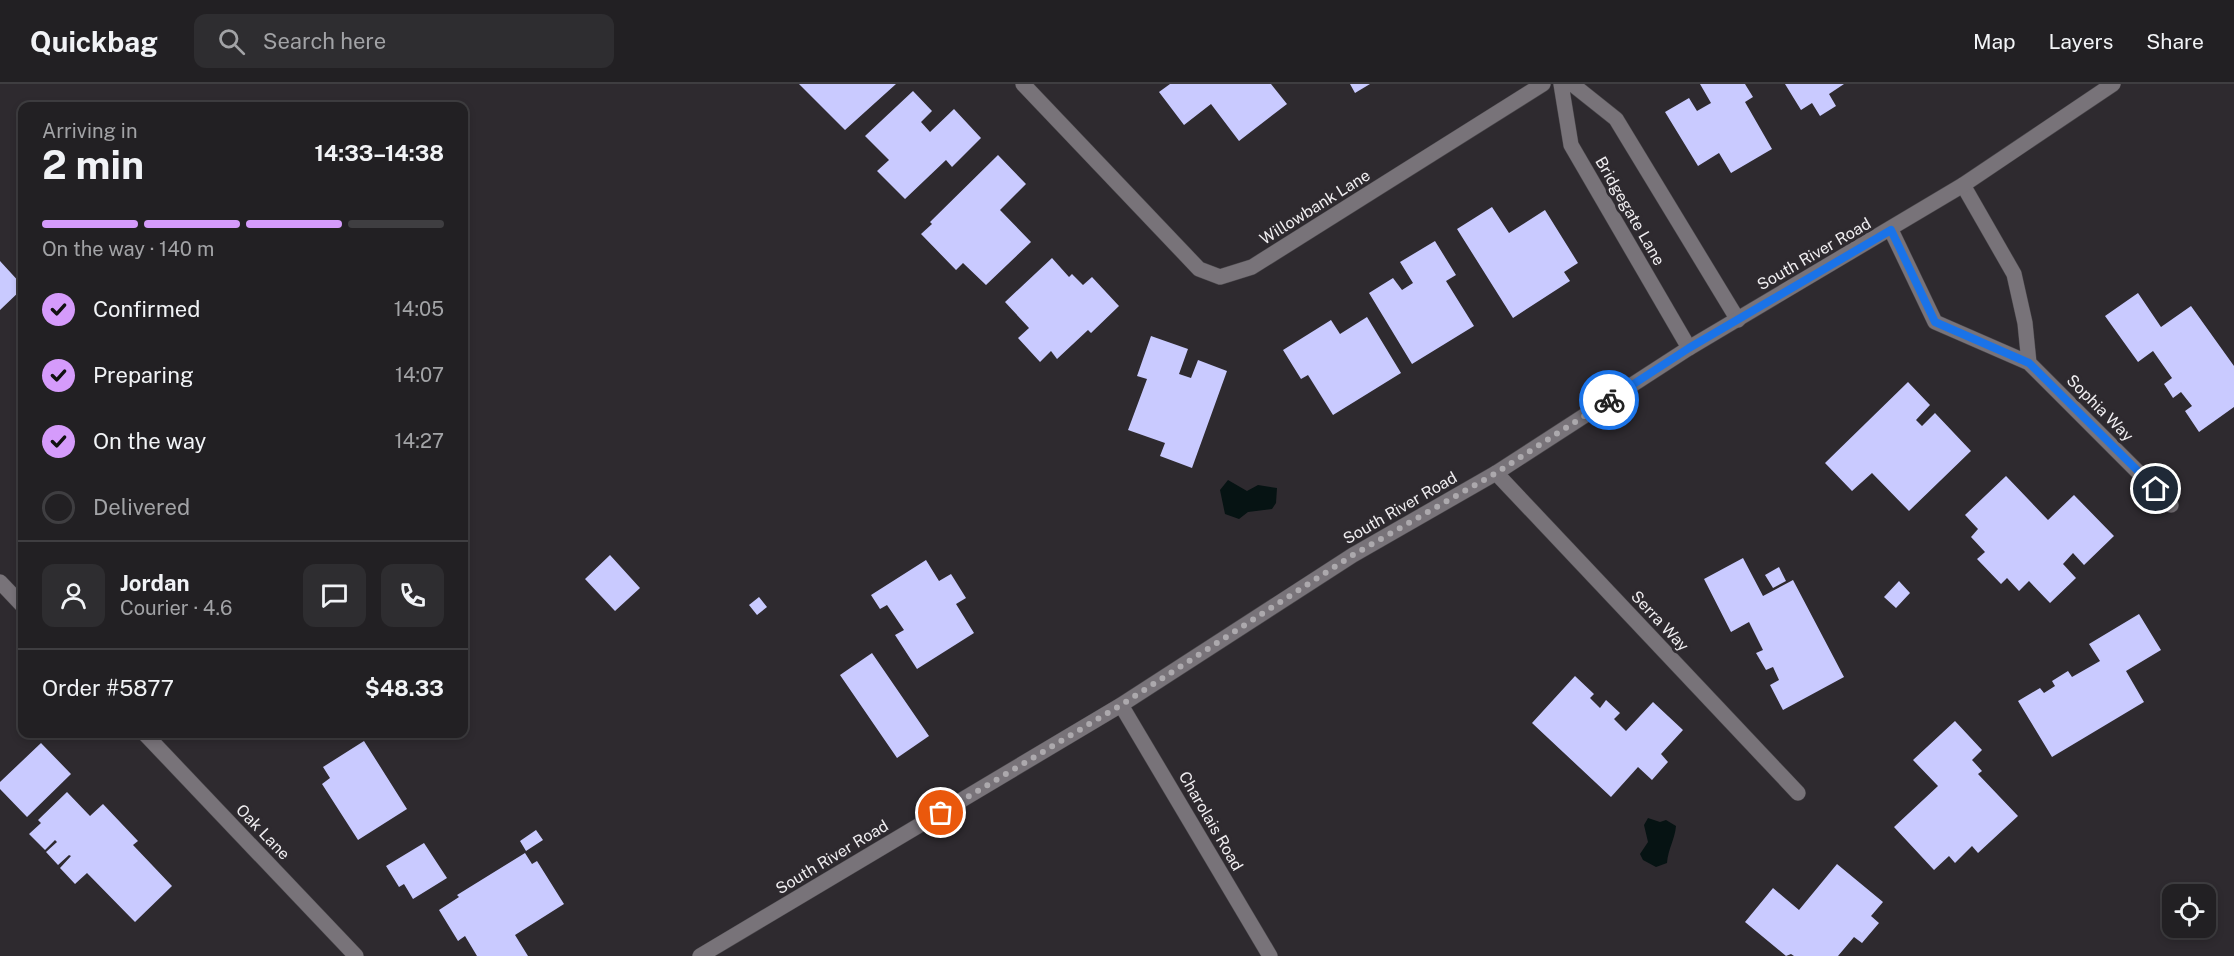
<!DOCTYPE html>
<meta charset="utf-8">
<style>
:root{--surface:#222023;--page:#2e2d30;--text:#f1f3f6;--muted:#a2a3a6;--line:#3f3e41;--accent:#d59bfb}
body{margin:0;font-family:"Public Sans",sans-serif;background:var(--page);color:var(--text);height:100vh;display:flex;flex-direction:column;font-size:22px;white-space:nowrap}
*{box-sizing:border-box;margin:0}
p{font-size:20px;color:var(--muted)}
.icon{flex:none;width:33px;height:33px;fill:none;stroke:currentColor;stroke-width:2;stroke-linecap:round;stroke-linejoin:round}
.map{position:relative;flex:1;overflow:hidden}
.drawer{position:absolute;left:18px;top:18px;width:450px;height:636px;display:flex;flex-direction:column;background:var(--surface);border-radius:12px;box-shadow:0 3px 9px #0003,0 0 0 2px var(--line)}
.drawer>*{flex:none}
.buttons{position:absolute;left:2162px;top:800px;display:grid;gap:12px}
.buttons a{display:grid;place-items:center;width:54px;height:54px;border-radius:12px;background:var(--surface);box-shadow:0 3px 9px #0003,0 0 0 2px var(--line);font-size:30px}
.pin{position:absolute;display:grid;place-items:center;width:51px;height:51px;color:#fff;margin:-26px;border:3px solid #fff;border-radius:50%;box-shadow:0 2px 6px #0007}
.courier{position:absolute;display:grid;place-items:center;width:60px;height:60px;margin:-30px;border:4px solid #1a73e8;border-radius:50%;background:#fff;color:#222;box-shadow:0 2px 8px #0007}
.headline em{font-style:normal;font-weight:700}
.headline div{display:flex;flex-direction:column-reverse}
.headline{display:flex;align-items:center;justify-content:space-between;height:102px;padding:0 24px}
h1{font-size:39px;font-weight:700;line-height:45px}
.bar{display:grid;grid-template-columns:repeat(4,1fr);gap:9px 6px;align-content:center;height:72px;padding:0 24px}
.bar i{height:8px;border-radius:4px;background:var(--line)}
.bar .selected{background:var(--accent)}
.bar p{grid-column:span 4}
.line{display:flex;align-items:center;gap:15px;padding:0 24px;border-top:2px solid var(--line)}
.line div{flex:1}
.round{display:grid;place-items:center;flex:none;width:63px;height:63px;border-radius:12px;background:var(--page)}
ol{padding:0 24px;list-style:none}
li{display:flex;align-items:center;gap:18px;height:66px}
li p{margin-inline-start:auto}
li .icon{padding:6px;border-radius:50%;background:var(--accent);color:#111;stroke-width:4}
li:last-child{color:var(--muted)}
li i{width:33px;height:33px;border:3px solid var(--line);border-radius:50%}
header{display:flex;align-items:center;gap:36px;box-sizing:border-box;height:84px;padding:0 30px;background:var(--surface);border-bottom:2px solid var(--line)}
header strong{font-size:28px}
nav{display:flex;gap:33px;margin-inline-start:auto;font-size:21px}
.search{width:420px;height:54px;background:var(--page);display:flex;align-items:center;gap:15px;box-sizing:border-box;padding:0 21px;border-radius:12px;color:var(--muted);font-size:22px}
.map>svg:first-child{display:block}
</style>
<header>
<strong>Quickbag</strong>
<div class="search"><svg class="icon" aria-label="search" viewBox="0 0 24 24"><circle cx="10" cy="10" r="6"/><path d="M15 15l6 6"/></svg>Search here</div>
<nav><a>Map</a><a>Layers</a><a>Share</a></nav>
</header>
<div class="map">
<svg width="2234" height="872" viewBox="0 0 2234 872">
<rect width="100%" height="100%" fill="#2e2a2f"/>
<!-- water -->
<path fill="#061313" d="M 1228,396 L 1247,407 L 1258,401 L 1277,404 L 1276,419 L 1272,425 L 1248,428 L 1239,435 L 1225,430 L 1220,406 Z
M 1648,734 L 1660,738 L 1666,736 L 1676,742 C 1675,755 1668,765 1667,779 L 1656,783 L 1643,776 L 1640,770 L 1648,758 L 1644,741 Z"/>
<!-- building -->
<path fill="#c9caff" d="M 799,0 L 896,0 L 845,46 Z
M 1170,0 L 1271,0 L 1287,20 L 1239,57 L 1211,20 L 1184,41 L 1159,8 Z
M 1350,0 L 1370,0 L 1355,9 Z
M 1700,0 L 1745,0 L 1753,13 L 1745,18 L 1772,65 L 1731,89 L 1719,69 L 1698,82 L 1665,28 L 1689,14 L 1697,27 L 1711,19 Z
M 1785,0 L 1844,0 L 1829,10 L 1836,22 L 1820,32 L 1812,19 L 1801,26 Z
M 913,7 L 932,27 L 921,38 L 930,48 L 954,25 L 981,54 L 952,83 L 946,76 L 905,115 L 877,87 L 889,76 L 865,52 Z
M 998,71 L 1026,100 L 1000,126 L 1031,158 L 986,201 L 963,179 L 956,186 L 921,150 L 932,140 L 930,138 Z
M 1492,123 L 1509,149 L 1545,126 L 1578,179 L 1564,188 L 1570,197 L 1513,234 L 1457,145 Z
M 1435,157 L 1456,191 L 1446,197 L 1474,242 L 1412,280 L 1369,209 L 1393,194 L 1402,206 L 1413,199 L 1400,178 Z
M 1052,174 L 1069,193 L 1072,190 L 1083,201 L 1092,193 L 1119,222 L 1091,249 L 1088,246 L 1057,275 L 1051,267 L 1040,278 L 1018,254 L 1029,244 L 1005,218 Z
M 0,177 L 22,201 L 22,205 L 0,226 Z
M 2138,209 L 2161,243 L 2191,222 L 2234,282 L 2234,323 L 2199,348 L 2185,327 L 2192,322 L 2181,308 L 2173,314 L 2164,300 L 2172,294 L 2153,267 L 2138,278 L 2105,232 Z
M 1367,233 L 1401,289 L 1333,331 L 1308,291 L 1301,295 L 1283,266 L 1331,236 L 1340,250 Z
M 1151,252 L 1188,265 L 1179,290 L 1191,294 L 1198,276 L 1227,287 L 1192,384 L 1160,372 L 1165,359 L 1128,346 L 1147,295 L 1137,292 Z
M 1908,298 L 1930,321 L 1916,336 L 1922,342 L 1935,329 L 1971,367 L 1909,427 L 1872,389 L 1852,407 L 1825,379 Z
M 2006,392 L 2048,436 L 2074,411 L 2114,452 L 2084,481 L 2073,469 L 2063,480 L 2076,494 L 2050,519 L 2029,497 L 2019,507 L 2007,494 L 2001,500 L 1977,475 L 1985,468 L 1971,453 L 1978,445 L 1965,431 Z
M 610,471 L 640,504 L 615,527 L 585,495 Z
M 1743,474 L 1763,512 L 1793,496 L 1844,593 L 1783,626 L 1770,601 L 1779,596 L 1773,583 L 1766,586 L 1756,569 L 1763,566 L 1749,538 L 1731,548 L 1704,495 Z
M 926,476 L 939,497 L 951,490 L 966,514 L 956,520 L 974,549 L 917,585 L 895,551 L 904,546 L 887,521 L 880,525 L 871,511 Z
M 1779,483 L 1786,497 L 1773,504 L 1765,491 Z
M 1899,497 L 1910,509 L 1896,524 L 1884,513 Z
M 759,513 L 767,523 L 757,531 L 749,521 Z
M 2139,530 L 2161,566 L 2126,587 L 2144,618 L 2052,673 L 2018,617 L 2040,604 L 2044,609 L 2055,602 L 2052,597 L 2068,587 L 2072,593 L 2100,577 L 2089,560 Z
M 872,569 L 929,652 L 897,674 L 840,591 Z
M 1575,592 L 1594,610 L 1590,614 L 1600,624 L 1606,616 L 1620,629 L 1614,635 L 1626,647 L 1653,618 L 1683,646 L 1661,670 L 1668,678 L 1652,696 L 1638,683 L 1611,713 L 1532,639 Z
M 1955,637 L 1982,666 L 1972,676 L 1982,687 L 1978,690 L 2018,732 L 1978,769 L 1972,762 L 1955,779 L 1949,772 L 1934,786 L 1894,743 L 1938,702 L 1913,676 Z
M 364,657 L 407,725 L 358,756 L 322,700 L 330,694 L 323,683 Z
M 41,659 L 71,690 L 27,733 L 0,705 L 0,698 Z
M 67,708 L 90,732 L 103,720 L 138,757 L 133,761 L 172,802 L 135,838 L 87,789 L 75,800 L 60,784 L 71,772 L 69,771 L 58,781 L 46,768 L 57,758 L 55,756 L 45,766 L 29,750 L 41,739 L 38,736 Z
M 536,746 L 543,756 L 526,767 L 520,757 Z
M 424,759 L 447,794 L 413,815 L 404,800 L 399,803 L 386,782 Z
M 525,769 L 532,780 L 537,777 L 564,820 L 515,851 L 528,872 L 477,872 L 465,852 L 458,857 L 439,826 L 459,813 L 457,811 Z
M 1837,780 L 1883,818 L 1871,832 L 1879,839 L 1862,859 L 1854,853 L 1838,872 L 1794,872 L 1791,870 L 1786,872 L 1745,838 L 1773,804 L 1799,826 Z"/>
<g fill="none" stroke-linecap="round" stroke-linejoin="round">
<defs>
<path id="street" d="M 1023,0 L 1199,185 L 1220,193 L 1252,183 L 1543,0
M 1561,0 L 1571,61 L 1689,264
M 1572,0 L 1616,35 L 1738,236
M 1891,146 L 1935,238 L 2029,279 L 2025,239 L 2014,190 L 1963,101
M 2029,279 L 2171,421
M 1496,389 L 1798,709
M 0,498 L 22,521
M 145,650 L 356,872"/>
<path id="secondary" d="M 1121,621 L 1270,872
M 700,872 L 1121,621 L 1353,471 L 1496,389 L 1689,264 L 1963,101 L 2113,0"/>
</defs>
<!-- street casing -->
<use href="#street" stroke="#4a474b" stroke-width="16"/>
<!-- secondary casing -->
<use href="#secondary" stroke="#4a474b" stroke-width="16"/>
<!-- street -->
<use href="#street" stroke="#787379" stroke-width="15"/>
<!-- secondary -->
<use href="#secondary" stroke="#787379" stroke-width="15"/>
</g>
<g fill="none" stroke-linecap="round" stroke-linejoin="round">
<!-- done -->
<path stroke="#aca9ad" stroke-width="6" stroke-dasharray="0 10.8" d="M 941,729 L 1121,621 L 1353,471 L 1496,389 L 1609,316"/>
<!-- route -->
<path stroke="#1a73e8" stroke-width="8" d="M 1609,316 L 1689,264 L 1891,146 L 1935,238 L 2029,279 L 2156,405"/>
</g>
<g text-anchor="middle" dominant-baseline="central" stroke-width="6" stroke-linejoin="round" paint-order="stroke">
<!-- street labels -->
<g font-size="16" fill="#f0eef1" stroke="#2e2a2f">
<text transform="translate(1315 123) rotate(-32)">Willowbank Lane</text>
<text transform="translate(1630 127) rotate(60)">Bridgegate Lane</text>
<text transform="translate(1814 170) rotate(-30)">South River Road</text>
<text transform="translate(2100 324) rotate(45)">Sophia Way</text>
<text transform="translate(1400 424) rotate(-30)">South River Road</text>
<text transform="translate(1660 537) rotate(47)">Serra Way</text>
<text transform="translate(1211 737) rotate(60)">Charolais Road</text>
<text transform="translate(263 748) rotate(46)">Oak Lane</text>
<text transform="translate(832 773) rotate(-31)">South River Road</text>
</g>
</g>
</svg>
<div class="buttons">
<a><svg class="icon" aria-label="locate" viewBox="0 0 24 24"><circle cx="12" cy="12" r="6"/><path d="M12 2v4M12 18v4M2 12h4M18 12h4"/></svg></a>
</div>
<div class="pin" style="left:941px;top:729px;background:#ea580c"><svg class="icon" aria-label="bag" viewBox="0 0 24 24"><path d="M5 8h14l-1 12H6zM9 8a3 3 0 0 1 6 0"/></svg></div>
<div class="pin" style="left:2156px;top:405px;background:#1f2937"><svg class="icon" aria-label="home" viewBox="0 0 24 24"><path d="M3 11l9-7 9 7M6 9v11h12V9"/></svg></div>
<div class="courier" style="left:1609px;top:316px"><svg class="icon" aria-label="bike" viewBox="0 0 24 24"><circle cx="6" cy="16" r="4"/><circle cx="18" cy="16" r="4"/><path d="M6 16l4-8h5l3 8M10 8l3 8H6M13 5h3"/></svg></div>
<section class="drawer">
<div class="headline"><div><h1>2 min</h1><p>Arriving in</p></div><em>14:33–14:38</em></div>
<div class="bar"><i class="selected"></i><i class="selected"></i><i class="selected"></i><i></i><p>On the way · 140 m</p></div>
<ol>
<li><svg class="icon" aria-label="check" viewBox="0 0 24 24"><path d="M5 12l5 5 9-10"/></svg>Confirmed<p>14:05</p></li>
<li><svg class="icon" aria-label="check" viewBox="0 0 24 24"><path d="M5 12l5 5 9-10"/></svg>Preparing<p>14:07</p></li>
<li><svg class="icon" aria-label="check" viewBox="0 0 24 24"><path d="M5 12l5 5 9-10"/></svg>On the way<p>14:27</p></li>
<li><i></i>Delivered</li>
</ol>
<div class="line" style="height:108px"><a class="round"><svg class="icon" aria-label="person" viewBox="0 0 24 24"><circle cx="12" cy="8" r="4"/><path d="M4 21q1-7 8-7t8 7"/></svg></a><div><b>Jordan</b><p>Courier · 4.6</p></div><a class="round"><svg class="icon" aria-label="chat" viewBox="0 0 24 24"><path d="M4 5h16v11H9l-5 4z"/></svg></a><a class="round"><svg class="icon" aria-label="phone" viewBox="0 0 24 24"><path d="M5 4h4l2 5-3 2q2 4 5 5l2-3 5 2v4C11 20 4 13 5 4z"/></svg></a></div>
<div class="line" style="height:78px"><div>Order #5877</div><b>$48.33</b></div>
</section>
</div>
